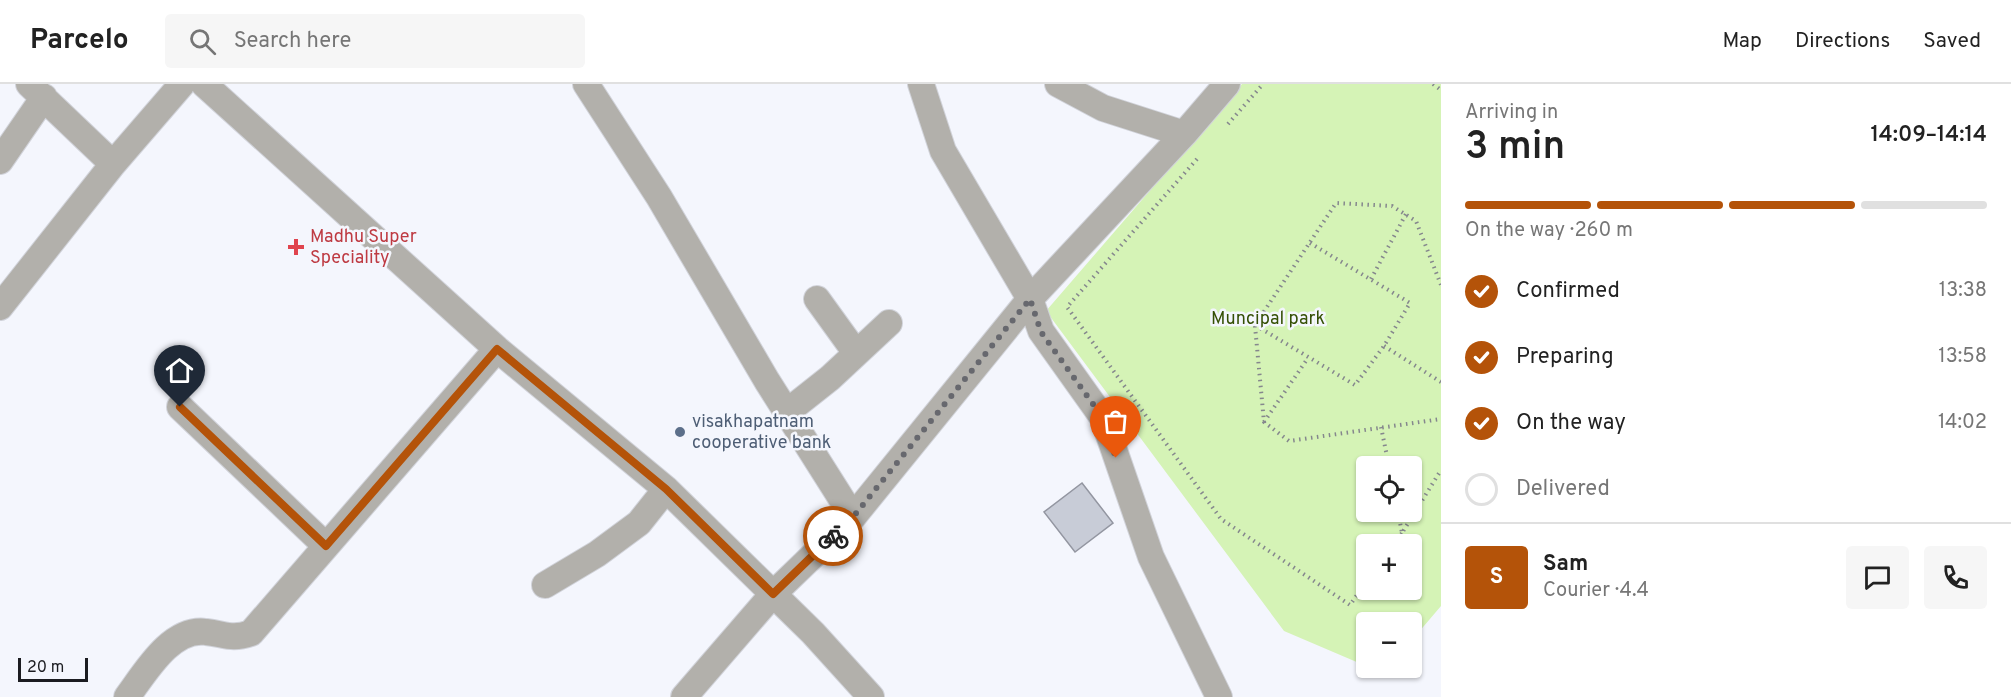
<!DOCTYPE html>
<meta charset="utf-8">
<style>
:root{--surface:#fff;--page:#f6f6f6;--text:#222;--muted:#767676;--line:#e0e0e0;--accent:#b45309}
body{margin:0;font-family:Overpass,sans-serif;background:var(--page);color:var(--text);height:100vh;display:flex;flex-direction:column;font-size:22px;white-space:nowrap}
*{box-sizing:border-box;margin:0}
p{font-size:20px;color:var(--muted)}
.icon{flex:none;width:33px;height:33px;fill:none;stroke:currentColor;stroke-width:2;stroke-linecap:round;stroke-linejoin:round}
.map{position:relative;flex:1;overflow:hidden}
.drawer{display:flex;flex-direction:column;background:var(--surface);width:570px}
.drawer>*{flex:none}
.buttons{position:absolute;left:1356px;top:372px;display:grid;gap:12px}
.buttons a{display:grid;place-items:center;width:66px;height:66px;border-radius:6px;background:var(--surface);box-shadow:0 2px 4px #0004;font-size:30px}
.scale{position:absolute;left:18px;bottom:15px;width:70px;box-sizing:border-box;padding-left:6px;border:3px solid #1b1c21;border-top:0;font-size:16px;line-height:21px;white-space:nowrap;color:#1b1c21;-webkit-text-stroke:4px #f4f6fd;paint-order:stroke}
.pin{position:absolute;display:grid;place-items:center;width:51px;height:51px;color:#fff;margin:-62px -26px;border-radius:50% 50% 50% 0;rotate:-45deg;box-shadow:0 0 6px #0007}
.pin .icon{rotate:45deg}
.courier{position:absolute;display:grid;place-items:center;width:60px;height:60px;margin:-30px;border:4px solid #b45309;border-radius:50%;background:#fff;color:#222;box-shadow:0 2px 8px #0007}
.head em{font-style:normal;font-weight:600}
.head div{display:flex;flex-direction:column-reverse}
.head{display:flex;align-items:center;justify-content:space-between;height:102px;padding:0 24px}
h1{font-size:39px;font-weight:600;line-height:45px}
.bar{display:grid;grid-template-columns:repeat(4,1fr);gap:9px 6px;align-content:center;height:72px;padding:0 24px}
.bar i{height:8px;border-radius:4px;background:var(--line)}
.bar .selected{background:var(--accent)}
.bar p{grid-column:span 4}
.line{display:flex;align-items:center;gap:15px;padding:0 24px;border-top:2px solid var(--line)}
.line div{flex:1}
.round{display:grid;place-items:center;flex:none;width:63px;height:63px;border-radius:6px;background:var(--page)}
ol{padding:0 24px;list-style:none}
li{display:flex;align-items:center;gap:18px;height:66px}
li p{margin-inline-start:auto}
li .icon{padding:6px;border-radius:50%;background:var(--accent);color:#fff;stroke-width:4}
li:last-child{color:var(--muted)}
li i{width:33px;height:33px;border:3px solid var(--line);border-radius:50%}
header{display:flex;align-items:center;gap:36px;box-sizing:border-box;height:84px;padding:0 30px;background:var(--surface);border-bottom:2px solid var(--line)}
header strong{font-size:28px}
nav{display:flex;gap:33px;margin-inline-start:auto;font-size:21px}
.search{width:420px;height:54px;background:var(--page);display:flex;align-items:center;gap:15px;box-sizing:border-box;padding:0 21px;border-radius:6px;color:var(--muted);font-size:22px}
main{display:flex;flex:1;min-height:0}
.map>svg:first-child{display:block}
</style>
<header>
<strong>Parcelo</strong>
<div class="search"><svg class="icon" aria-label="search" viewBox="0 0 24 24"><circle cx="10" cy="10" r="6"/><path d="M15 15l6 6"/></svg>Search here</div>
<nav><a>Map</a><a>Directions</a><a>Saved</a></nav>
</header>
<main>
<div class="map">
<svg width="1441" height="613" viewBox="0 0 1441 613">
<rect width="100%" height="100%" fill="#f4f6fd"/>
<!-- green -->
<path fill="#d5f3b6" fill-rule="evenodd" d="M 1242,0 L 1441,0 L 1441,522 L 1412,556 L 1412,538 L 1366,538 L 1366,582 L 1284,547 L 1046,227 ZM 1366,382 L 1412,382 L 1412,428 L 1366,428 ZM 1366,460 L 1412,460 L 1412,506 L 1366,506 Z"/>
<!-- building -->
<path fill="#c8ccd7" stroke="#9396a1" stroke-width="1.5" d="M 1082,399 L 1113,439 L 1075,468 L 1044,428 Z"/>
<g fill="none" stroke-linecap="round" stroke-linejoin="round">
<defs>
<path id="street" d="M 29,0 L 113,80
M 204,0 L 497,265 L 666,405 L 813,549 L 871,613
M 586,0 L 659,113 L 767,297 L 853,433
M 921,0 L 943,67 L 1030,215 L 1184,50 L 1227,0
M 1058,0 L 1103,24 L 1184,50
M 0,77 L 44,13
M 817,215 L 856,269
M 0,223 L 113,80 L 182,0
M 180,323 L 326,462
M 787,328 L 830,294 L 889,239
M 545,501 L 597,470 L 639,439 L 666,405
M 127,613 C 145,589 171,543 206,548 C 225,550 231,556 251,549 L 497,265
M 684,613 L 773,510 L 853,433 L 1030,215 L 1041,247 L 1103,334 L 1151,473 L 1219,613"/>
</defs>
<!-- street casing -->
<use href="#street" stroke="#d1d3da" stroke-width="28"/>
<!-- path -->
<path stroke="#85878d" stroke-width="4" stroke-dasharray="1.5 4.5" stroke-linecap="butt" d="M 1433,0 L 1441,6
M 1228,40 L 1263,0
M 1197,75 L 1067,223 L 1221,435 L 1350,521 L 1366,498
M 1310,159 L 1410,219 L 1384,262 L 1355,301 L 1255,241 L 1336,119 L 1392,122 L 1416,137 L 1441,201
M 1371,195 L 1406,130
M 1255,242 L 1264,338 L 1289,357 L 1441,335
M 1384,262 L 1441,298
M 1264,338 L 1308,274
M 1381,343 L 1389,382
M 1398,428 L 1402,449 L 1441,386
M 1394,460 L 1402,449"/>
<!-- street -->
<use href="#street" stroke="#b2b0ab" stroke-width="26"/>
</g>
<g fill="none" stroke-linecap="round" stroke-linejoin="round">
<!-- done -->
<path stroke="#67686e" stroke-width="6" stroke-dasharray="0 10.8" d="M 833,452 L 853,433 L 1030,215 L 1041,248 L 1103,334 L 1116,374"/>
<!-- route -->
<path stroke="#b45309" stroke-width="8" d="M 180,323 L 326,462 L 497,265 L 666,405 L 773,510 L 833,452"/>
</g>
<!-- markers -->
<path fill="#e0444e" stroke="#f4f6fd" stroke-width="2" d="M293 154h6v6h6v6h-6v6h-6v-6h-6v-6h6z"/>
<circle fill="#5c6f8a" stroke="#f4f6fd" stroke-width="2" cx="680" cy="348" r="6"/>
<g text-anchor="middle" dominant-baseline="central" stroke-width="5" stroke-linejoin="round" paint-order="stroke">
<!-- health labels -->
<g font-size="18" fill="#be3a42" stroke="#f4f6fd" text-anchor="start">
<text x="310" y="153">Madhu Super<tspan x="310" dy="21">Speciality</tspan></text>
</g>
<!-- park labels -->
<g font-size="18" fill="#355005" stroke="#f4f6fd">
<text x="1268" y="235">Muncipal park</text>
</g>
<!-- service labels -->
<g font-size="18" fill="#4e5e75" stroke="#f4f6fd" text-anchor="start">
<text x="692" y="338">visakhapatnam<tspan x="692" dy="21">cooperative bank</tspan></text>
</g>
</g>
</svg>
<div class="buttons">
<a><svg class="icon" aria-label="locate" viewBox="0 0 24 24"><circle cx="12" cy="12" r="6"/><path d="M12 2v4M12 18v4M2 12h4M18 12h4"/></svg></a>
<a>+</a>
<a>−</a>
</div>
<div class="scale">20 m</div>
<div class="pin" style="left:1116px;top:374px;background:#ea580c"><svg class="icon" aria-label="bag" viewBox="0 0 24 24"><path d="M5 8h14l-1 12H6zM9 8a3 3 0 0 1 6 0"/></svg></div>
<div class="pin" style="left:180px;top:323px;background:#1f2937"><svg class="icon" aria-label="home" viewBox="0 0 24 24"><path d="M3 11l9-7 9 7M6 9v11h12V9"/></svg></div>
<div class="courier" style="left:833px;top:452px"><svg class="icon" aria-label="bike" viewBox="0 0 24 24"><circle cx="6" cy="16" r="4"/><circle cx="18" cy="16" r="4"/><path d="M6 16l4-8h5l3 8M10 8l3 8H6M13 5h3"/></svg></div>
</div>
<section class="drawer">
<div class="head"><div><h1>3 min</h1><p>Arriving in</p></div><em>14:09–14:14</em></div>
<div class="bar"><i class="selected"></i><i class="selected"></i><i class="selected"></i><i></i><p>On the way · 260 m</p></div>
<ol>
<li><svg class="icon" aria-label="check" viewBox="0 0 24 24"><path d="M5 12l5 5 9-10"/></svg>Confirmed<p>13:38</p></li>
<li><svg class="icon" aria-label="check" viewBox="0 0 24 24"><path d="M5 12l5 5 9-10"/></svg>Preparing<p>13:58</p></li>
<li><svg class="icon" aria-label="check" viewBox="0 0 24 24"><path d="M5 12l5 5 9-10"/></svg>On the way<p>14:02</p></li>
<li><i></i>Delivered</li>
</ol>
<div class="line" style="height:108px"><b class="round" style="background:var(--accent);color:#fff">S</b><div><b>Sam</b><p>Courier · 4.4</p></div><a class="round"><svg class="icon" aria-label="chat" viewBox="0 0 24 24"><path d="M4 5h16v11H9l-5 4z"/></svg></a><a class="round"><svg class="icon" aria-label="phone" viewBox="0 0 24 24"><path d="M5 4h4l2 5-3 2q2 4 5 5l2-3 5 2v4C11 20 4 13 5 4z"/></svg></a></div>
</section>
</main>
